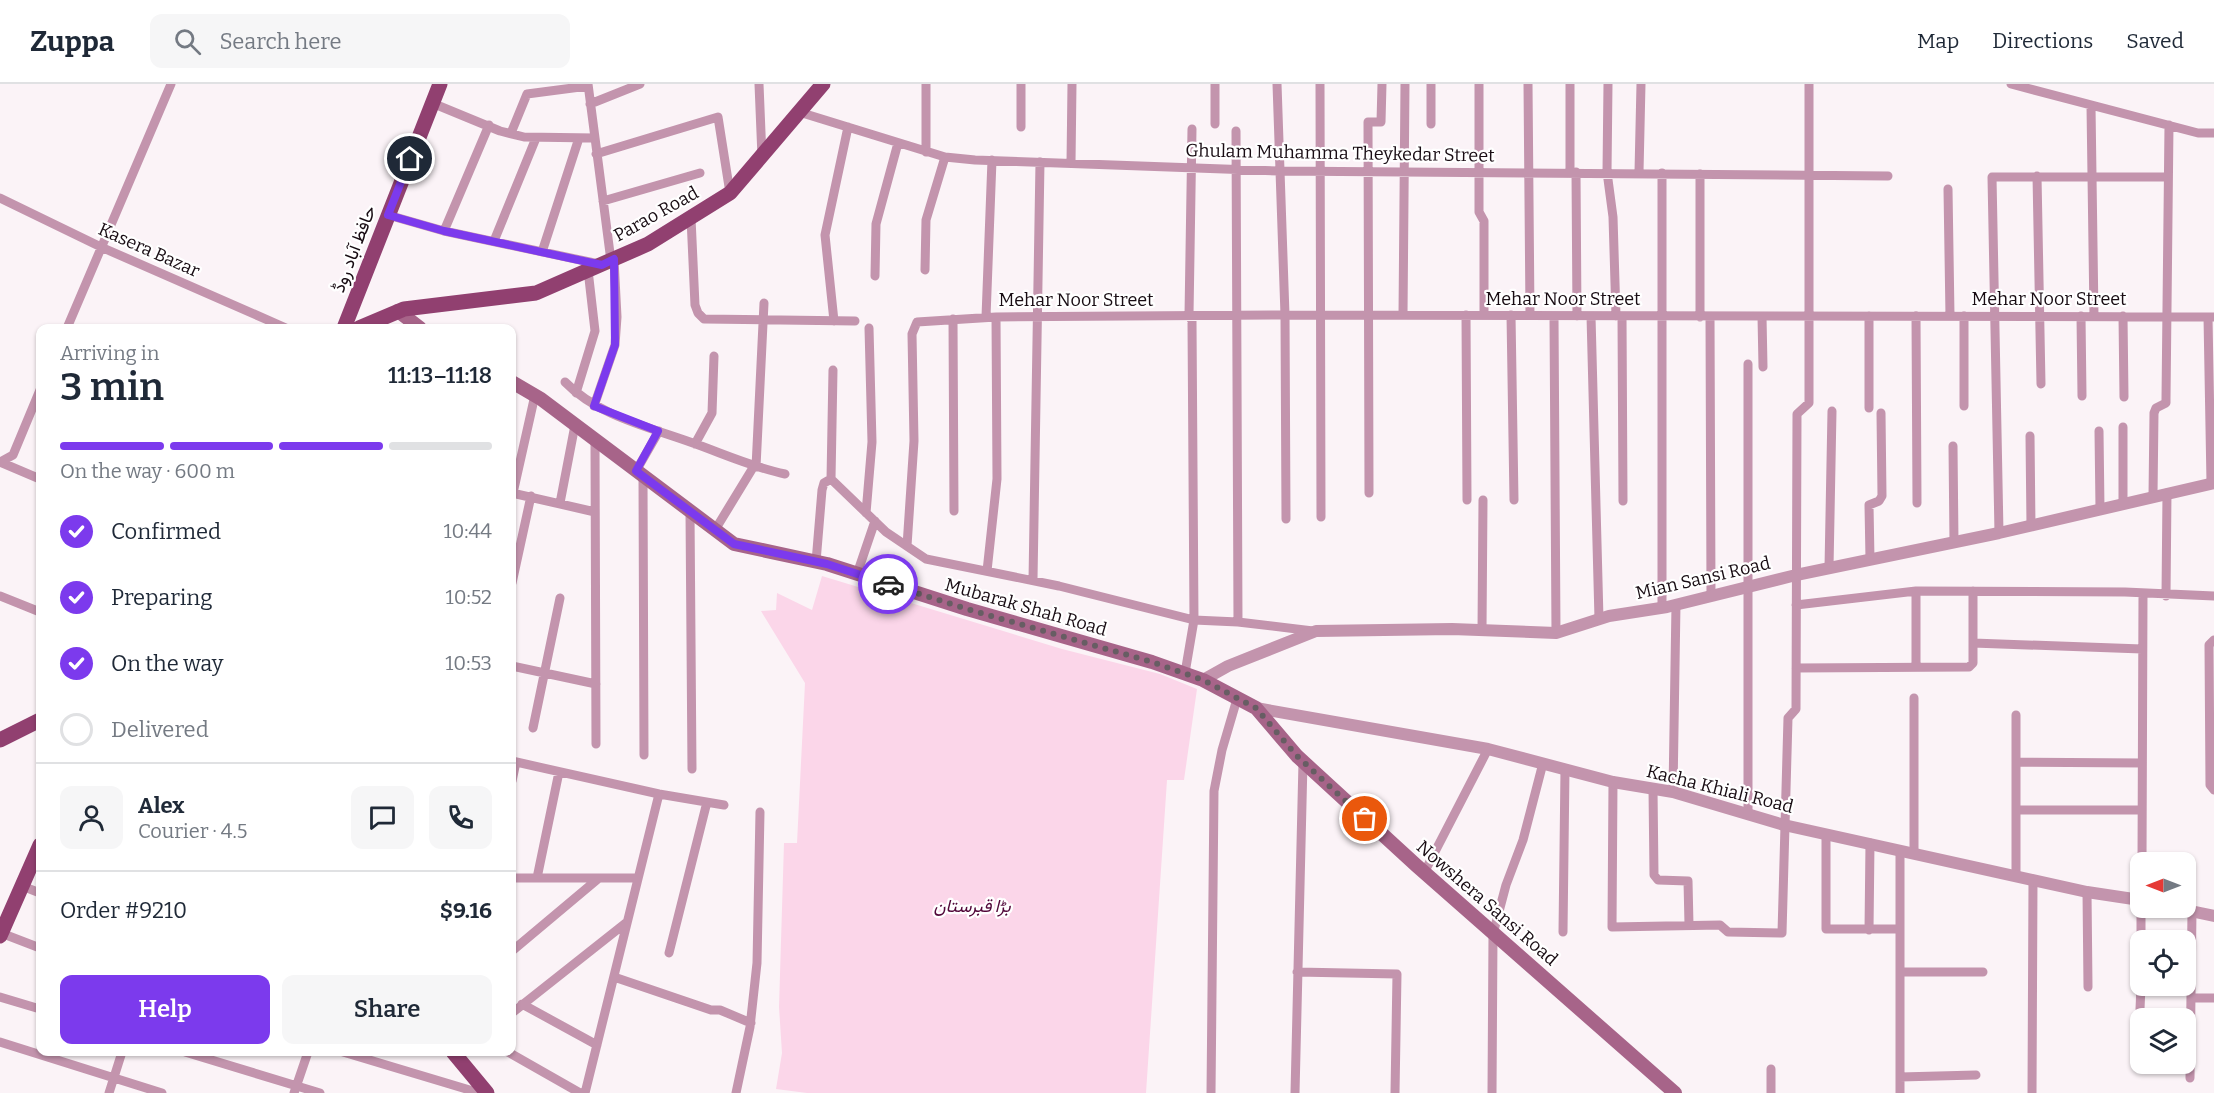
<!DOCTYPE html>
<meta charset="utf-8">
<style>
:root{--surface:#fff;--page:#f6f6f7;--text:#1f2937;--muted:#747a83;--line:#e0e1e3;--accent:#7c3aed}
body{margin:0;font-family:Bitter,Vazirmatn,serif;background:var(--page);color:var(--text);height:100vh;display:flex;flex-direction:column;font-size:22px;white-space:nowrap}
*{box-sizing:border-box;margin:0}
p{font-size:20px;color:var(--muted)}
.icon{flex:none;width:33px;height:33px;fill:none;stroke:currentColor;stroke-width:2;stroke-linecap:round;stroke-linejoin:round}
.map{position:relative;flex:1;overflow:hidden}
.details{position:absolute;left:36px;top:240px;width:480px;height:732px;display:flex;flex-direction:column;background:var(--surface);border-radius:12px;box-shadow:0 2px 4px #0004}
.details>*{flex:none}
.needle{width:39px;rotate:270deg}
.controls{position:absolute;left:2130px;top:768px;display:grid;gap:12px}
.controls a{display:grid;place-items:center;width:66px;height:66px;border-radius:12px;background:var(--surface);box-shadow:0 2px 4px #0004;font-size:30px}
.pin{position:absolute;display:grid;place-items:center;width:51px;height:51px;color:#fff;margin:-26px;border:3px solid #fff;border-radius:50%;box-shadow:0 2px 6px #0007}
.courier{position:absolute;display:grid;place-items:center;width:60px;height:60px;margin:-30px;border:4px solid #7c3aed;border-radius:50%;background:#fff;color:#222;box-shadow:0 2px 8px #0007}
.headline em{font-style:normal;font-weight:600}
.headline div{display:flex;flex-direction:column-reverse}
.headline{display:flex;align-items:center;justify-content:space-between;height:102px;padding:0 24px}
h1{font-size:39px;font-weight:600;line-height:45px}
.bar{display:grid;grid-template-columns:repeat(4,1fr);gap:9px 6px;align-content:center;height:72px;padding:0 24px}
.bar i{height:8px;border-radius:4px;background:var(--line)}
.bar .selected{background:var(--accent)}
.bar p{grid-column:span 4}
.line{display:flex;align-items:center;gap:15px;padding:0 24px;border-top:2px solid var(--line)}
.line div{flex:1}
.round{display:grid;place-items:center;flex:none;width:63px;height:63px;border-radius:12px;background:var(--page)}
ol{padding:0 24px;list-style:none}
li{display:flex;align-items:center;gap:18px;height:66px}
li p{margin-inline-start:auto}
li .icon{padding:6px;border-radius:50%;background:var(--accent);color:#fff;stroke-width:4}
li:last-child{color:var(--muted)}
li i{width:33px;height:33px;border:3px solid var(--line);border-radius:50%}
.primary-button{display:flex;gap:12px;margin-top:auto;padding:12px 24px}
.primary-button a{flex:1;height:69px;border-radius:12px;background:var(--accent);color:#fff;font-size:24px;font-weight:600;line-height:69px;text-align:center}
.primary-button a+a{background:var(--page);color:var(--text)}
header{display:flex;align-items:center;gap:36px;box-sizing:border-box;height:84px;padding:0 30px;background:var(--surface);border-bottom:2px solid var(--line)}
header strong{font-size:28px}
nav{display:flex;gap:33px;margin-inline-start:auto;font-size:21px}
.search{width:420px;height:54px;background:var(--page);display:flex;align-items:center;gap:15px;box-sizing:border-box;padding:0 21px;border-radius:12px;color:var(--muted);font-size:22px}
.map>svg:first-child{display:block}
</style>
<header>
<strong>Zuppa</strong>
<div class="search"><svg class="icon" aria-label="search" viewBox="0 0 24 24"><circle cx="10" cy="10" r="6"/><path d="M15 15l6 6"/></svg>Search here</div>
<nav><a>Map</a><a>Directions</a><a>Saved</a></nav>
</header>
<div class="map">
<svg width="2214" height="1009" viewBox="0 0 2214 1009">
<rect width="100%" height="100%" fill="#fbf3f7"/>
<!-- green -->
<path fill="#fbd6e9" d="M 822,492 L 1062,565 L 1160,590 L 1197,605 L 1184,696 L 1167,696 L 1146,1009 L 807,1009 L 776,1005 L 782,969 L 779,923 L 784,759 L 797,759 L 805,599 L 761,527 L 776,526 L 777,509 L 812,526 Z"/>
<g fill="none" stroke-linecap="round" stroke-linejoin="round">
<!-- minor -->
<path stroke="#c394ad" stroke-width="9" d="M 588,0 L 611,177
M 759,0 L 762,73
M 926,0 L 926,68
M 1021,0 L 1021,43
M 1277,0 L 1285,231 L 1286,435
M 1320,0 L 1321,433
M 1431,0 L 1431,40
M 1479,0 L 1479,128 L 1484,137 L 1484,231
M 1528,0 L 1530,231
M 1570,0 L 1570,88
M 1608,0 L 1607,88 L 1613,133 L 1616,232
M 2011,0 L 2198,49 L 2214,49
M 432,19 L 500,47 L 524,53 L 595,54
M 590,20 L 640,0
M 2091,22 L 2094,232
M 799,28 L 945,73 L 975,76 L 1279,87 L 1888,92
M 1215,40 L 1215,0
M 1236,47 L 1238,538
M 511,49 L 527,10 L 588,2
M 596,70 L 718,33 L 730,109
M 1071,79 L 1072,0
M 1576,88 L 1577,232
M 1639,88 L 1641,0
M 1662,89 L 1662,523
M 1700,90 L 1700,233
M 2037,92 L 2041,300
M 1948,105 L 1950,232
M 0,114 L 101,163 L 286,244
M 603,117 L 700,89
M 388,131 L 444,147 L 599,180
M 691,134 L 695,221 L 698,229 L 704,235 L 855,237
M 444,147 L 489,41
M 494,157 L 536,54
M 542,168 L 579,54
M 925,186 L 926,136 L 945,73
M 875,192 L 876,140 L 898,59
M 1403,231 L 1405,0
M 1466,231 L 1467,416
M 1511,231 L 1514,416
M 1554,232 L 1556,549
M 1591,232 L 1599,535
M 1622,232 L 1623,417
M 1710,232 L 1711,512
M 1762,232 L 1763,283
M 1916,232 L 1917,419
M 1964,232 L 1964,322
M 2081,232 L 2082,312
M 2123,232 L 2124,313
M 986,233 L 992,76
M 2208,233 L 2211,399
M 953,235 L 954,427
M 834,237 L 825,151 L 848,43
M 67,244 L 171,0
M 1748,280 L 1748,731
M 833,286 L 831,395 L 886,448 L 926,475 L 1059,502 L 1194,536 L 1238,538 L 1313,547
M 565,298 C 598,332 649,343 693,359 C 724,370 752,383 785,390
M 576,309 L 595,247 L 588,186
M 594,322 L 615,261 L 617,233 L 614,175
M 1869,324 L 1869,232
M 2123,343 L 2123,419
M 2099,347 L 2100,425
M 2030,352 L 2031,442
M 595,356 L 596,660
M 695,360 L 712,329 L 714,272
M 1953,362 L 1954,458
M 0,378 L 13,371 L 40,306
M 0,378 L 40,395
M 756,383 L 764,219
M 636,387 L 659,347
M 643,392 L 644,671
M 512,409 L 595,428
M 513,409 L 535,311
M 1369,409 L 1368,38 L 1381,38 L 1382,0
M 2153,412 L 2154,329 L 2156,324 L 2166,319 L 2166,315 L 2169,41
M 560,419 L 575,341
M 690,428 L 692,685
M 866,429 L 872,358 L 869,244
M 715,446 L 754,382
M 1999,449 L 1992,93 L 2168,93
M 907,462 L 914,357 L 912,250 L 917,238 L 996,233 L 1285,231 L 2214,233
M 1870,475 L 1869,421 L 1879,417 L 1882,412 L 1881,329
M 816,478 L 822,406 L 824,399 L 831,395
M 1829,484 L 1832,327
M 987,487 L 997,395 L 996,233
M 857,490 L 875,437
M 1033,496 L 1040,78
M 512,499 L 531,412
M 1916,507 L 1916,583
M 0,512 L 40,528
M 2166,512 L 2167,409
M 1796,521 L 1916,507 L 2125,508 L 2214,512
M 1482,547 L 1483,416
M 2214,556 L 2209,561 L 2210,701 L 2214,706
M 1973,559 L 2142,565
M 512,582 L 596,600
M 1796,584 L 1969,583 L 1973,579 L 1973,507
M 1185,589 L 1194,536 L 1192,237 L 1189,231 L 1192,45
M 1914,614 L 1914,768
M 2016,631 L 2016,793
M 533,644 L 560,514
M 512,677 L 659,710 L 724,721
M 2016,678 L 2142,679
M 512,697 L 516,678
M 1613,698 L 1612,843 L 1720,841 L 1728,848 L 1782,849 L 1788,634 L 1796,625 L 1797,330 L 1809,319 L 1809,0
M 1653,705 L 1654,791 L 1658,796 L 1688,797 L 1689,841
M 1673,708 L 1676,520
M 2017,726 L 2142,726
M 1826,750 L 1826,845 L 1900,845
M 2142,778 L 2143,510
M 1424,789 L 1488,665
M 512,794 L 638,794
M 537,794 L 559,688
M 22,802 L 40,809
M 2087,808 L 2088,903
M 1869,846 L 1870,759
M 1563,848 L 1565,685
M 1,849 L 40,864
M 2141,856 L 2141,824
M 512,867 L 599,794
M 669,869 L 707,718
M 1297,888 L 1397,890 L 1395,1009
M 1900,888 L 1983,888
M 614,893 L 711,926 L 720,926 L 751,939
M 0,913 L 40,925
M 2191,914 L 2214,914
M 522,920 L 597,961
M 2140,925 L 2141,902
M 512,929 L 627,838
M 0,958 L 162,1009
M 185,968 L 320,1009
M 343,968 L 473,1007
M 508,968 L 580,1009
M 1771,985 L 1771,1009
M 1900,993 L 1976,991
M 2190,994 L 2192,827
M 109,1009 L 122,968
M 294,1009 L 308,968
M 585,1009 L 659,710
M 736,1009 L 750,943 L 757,879 L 760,728
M 1211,1009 L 1214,707 L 1222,666 L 1237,615
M 1295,1009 L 1303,678
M 1492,1009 L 1493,850 L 1506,801 L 1523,756 L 1543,679
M 1900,1009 L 1900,766
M 2032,1009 L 2033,796"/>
<!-- tertiary -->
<path stroke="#c394ad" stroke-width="12" d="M 1203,596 L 1228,582 L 1316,547 L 1452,545 L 1556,549 L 1609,532 L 1667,523 L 1796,491 L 1999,449 L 2214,399
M 1256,624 L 1488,665 L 1613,698 L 1673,708 L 1784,741 L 2087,808 L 2140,816
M 2176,824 L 2214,832"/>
<!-- secondary -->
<path stroke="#a76489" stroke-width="14" d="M 398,227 L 420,244
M 512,298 L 541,315 L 734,460 L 827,480 L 967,525 L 1152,578 L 1203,596 L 1256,624 L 1297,672 L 1417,782 L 1675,1009"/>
<!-- primary -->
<path stroke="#914070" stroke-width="15" d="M 344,244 L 440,0
M 359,244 L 404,225 L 536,209 L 648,160 L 730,109 L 823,0
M 0,656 L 40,636
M 0,852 L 40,761
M 453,968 L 487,1009"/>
</g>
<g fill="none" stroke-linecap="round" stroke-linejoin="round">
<!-- done -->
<path stroke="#675d63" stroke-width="6" stroke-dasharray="0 10.8" d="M 888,500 L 967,525 L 1152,578 L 1203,596 L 1256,624 L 1297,672 L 1365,735"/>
<!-- route -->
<path stroke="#7c3aed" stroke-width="8" d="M 410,75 L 388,131 L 444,147 L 602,181 L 614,175 L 615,261 L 594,322 L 658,347 L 636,387 L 734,460 L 827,480 L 888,500"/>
</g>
<g text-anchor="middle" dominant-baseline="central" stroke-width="4.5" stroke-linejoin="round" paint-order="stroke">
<!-- street labels -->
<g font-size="18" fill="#180c13" stroke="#fff">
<text transform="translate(1340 69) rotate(1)">Ghulam Muhamma Theykedar Street</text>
<text transform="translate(656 130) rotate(-29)">Parao Road</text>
<text transform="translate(354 165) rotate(-69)">حافظ آباد روڈ</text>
<text transform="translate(149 166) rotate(24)">Kasera Bazar</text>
<text x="1563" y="215">Mehar Noor Street</text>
<text x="2049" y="215">Mehar Noor Street</text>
<text x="1076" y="216">Mehar Noor Street</text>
<text transform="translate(1703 494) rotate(-13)">Mian Sansi Road</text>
<text transform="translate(1026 523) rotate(16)">Mubarak Shah Road</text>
<text transform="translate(1720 705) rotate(14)">Kacha Khiali Road</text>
<text transform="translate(1487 819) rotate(41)">Nowshera Sansi Road</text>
</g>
<!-- park labels -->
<g font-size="18" font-style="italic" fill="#510739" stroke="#fff">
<text x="972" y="822">بڑا قبرستان</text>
</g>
</g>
</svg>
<div class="controls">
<a><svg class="needle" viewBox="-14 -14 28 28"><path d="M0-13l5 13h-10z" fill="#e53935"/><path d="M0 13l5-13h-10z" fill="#747a83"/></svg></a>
<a><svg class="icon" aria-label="locate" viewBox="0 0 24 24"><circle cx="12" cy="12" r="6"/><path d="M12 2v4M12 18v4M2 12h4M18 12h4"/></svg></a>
<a><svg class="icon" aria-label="layers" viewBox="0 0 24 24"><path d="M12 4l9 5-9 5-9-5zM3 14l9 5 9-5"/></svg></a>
</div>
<div class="pin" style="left:1365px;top:735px;background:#ea580c"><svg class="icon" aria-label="bag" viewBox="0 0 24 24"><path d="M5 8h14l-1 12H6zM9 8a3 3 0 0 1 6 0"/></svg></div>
<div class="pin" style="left:410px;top:75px;background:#1f2937"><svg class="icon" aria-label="home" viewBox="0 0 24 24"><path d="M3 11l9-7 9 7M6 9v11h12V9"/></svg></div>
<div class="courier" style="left:888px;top:500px"><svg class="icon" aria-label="car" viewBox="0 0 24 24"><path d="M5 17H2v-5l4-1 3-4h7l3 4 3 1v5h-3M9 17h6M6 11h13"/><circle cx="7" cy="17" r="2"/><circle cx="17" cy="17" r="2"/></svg></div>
<section class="details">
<div class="headline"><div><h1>3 min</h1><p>Arriving in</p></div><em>11:13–11:18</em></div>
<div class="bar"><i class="selected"></i><i class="selected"></i><i class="selected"></i><i></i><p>On the way · 600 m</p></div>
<ol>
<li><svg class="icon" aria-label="check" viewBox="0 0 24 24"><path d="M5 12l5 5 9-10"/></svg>Confirmed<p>10:44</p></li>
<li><svg class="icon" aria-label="check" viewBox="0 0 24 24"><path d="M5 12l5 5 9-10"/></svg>Preparing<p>10:52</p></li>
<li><svg class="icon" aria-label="check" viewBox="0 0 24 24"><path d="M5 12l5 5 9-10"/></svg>On the way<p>10:53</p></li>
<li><i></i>Delivered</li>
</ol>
<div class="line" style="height:108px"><a class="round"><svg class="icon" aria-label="person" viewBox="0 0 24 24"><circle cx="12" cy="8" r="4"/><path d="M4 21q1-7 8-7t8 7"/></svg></a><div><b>Alex</b><p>Courier · 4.5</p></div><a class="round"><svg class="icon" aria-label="chat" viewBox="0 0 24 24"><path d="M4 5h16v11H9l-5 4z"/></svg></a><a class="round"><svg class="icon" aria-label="phone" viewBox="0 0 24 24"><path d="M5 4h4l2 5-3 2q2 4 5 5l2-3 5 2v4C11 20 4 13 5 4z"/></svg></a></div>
<div class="line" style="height:78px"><div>Order #9210</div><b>$9.16</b></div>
<div class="primary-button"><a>Help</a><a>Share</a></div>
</section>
</div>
